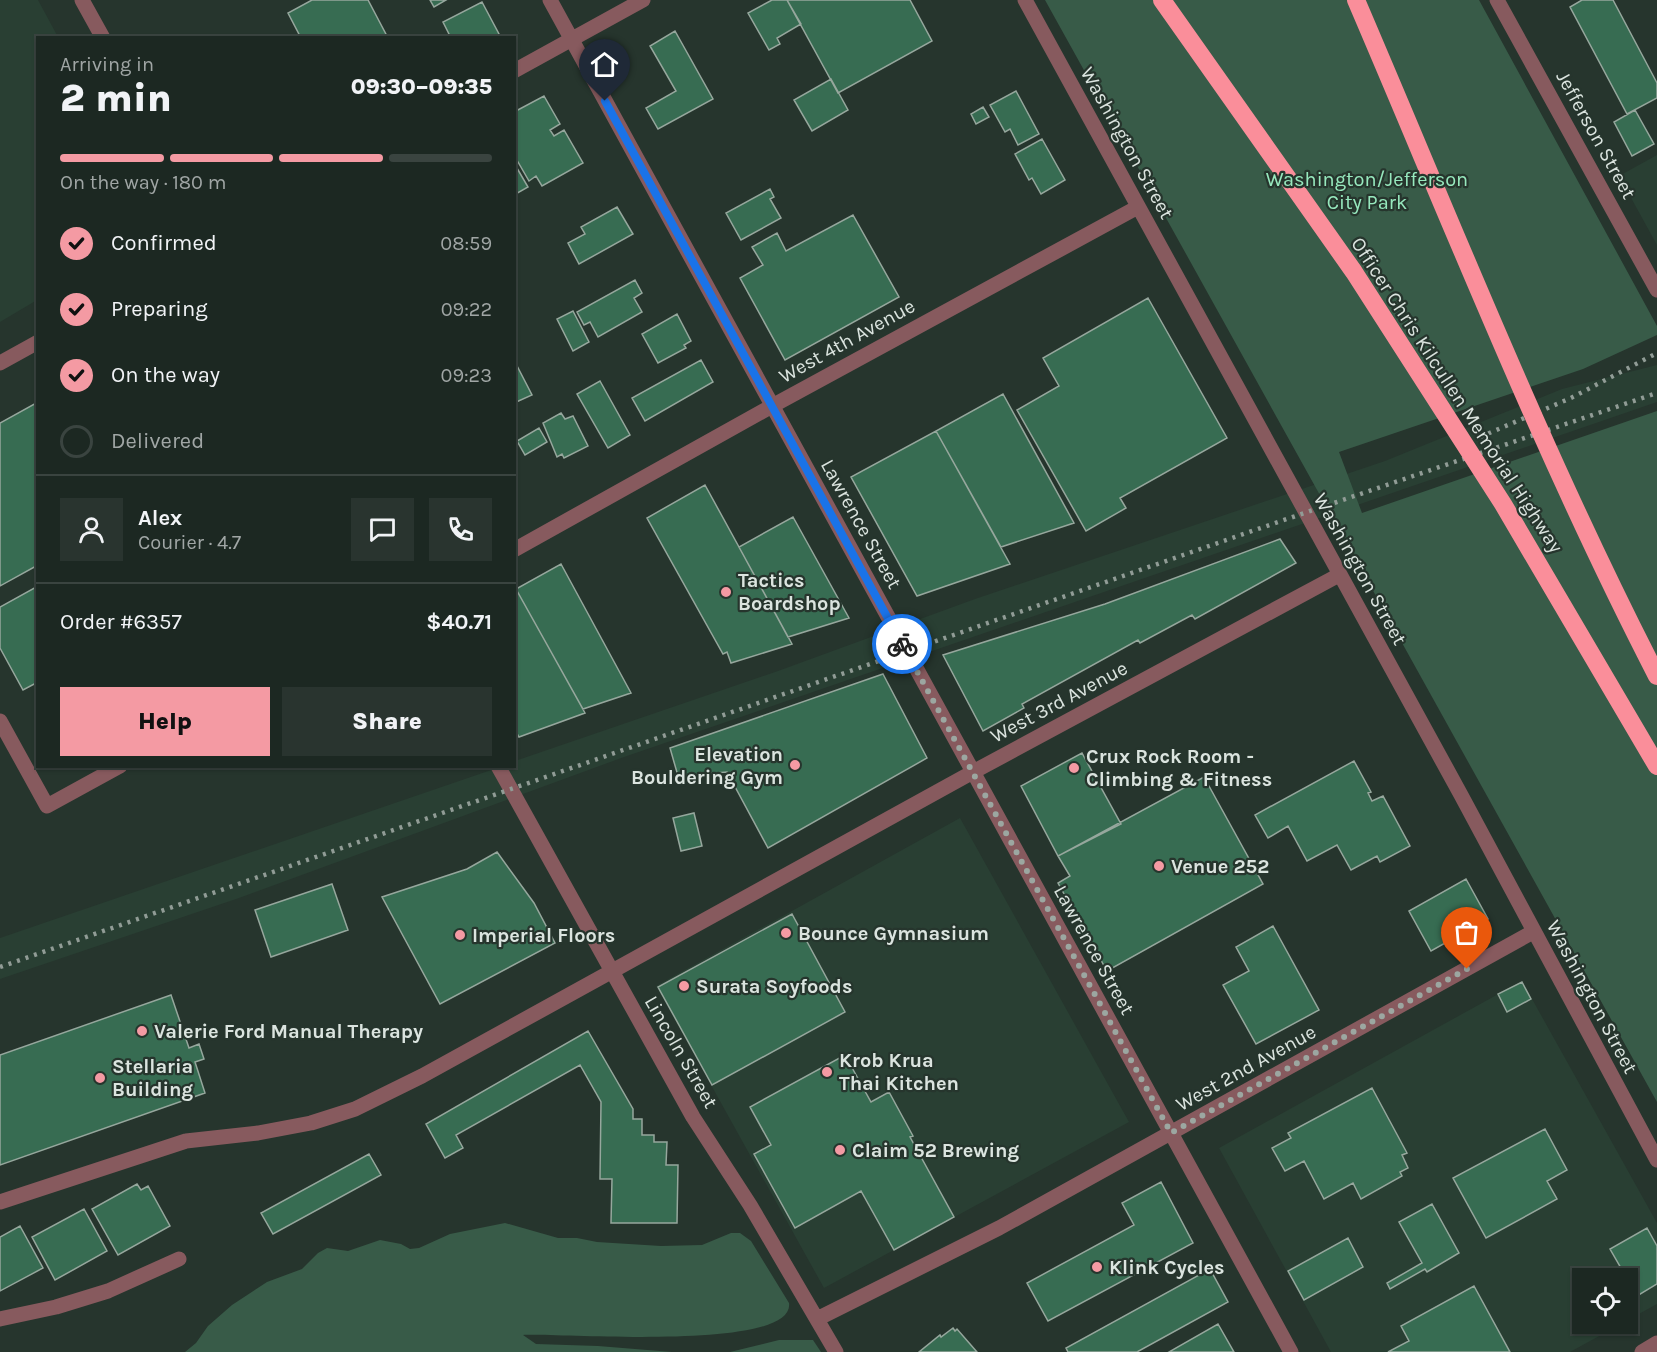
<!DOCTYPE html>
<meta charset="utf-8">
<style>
:root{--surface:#1c2822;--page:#29342f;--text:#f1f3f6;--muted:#a0a6a5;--line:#3a4440;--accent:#f49aa3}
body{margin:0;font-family:Karla,sans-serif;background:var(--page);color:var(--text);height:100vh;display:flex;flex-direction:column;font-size:22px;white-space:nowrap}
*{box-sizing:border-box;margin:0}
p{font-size:20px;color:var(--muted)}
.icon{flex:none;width:33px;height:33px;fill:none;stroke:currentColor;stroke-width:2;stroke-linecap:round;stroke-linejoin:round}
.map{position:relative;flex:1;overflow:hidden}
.panel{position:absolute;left:36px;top:36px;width:480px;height:732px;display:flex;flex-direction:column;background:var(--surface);border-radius:0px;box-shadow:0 2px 4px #0004,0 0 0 2px var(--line)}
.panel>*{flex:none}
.fabs{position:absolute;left:1572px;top:1268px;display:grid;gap:12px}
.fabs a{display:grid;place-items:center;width:66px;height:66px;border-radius:0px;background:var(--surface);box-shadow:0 2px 4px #0004,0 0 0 2px var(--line);font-size:30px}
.pin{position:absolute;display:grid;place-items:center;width:51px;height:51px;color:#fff;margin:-62px -26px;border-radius:50% 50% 50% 0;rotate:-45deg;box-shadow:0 0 6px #0007}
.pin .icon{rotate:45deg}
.courier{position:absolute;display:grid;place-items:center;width:60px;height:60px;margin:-30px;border:4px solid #1a73e8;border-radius:50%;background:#fff;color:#222;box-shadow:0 2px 8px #0007}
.head em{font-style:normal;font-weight:800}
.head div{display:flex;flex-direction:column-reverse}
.head{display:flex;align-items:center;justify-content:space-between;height:102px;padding:0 24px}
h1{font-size:39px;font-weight:800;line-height:45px}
.bar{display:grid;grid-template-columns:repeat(4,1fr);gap:9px 6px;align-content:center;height:72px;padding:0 24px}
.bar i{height:8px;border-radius:4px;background:var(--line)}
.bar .active{background:var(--accent)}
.bar p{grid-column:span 4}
.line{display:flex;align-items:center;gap:15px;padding:0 24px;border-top:2px solid var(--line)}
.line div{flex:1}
.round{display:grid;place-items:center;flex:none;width:63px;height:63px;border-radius:0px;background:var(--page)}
ol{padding:0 24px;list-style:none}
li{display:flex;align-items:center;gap:18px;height:66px}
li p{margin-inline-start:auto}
li .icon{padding:6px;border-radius:50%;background:var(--accent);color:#111;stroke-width:4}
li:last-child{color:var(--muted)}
li i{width:33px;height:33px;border:3px solid var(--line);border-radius:50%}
.button{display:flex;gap:12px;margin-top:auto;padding:12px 24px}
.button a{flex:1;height:69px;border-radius:0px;background:var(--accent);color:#111;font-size:24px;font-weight:800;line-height:69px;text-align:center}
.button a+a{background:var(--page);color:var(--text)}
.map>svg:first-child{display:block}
</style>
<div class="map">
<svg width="1657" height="1352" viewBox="0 0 1657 1352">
<rect width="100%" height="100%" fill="#26352d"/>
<!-- built -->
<path fill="#293f33" d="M 0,0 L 38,0 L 58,37 L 38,38 L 37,300 L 0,322 Z
M 1657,155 L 1657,245 L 1619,176 Z
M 1657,365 L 1657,402 L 624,757 L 239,898 L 0,979 L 0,938 L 500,767 L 514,766 L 515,761 L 778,671 L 975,599 L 1385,461 L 1562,389 Z
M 960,818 L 1129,1122 L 824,1288 L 656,986 Z
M 1522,981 L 1657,1223 L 1657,1304 L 1628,1320 L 1628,1278 L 1582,1278 L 1582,1323 L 1623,1323 L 1570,1352 L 1331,1352 L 1219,1148 Z"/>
<!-- green -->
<path fill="#385b48" d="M 1045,0 L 1479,0 L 1657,326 L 1657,335 L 1583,369 L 1339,452 L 1362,513 L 1657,411 L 1657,1102 Z
M 505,1223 L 558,1238 L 577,1238 L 597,1242 L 661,1246 L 702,1245 L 731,1233 L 740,1233 L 751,1241 L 789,1303 C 796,1352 560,1333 523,1335 L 536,1344 L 598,1346 L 672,1352 L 185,1352 L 196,1343 L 208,1326 L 232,1305 L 267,1282 L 302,1269 L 318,1253 L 327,1248 L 348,1251 L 380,1240 L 401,1244 L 410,1249 L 419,1248 L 450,1234 Z
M 779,1340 L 813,1340 L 821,1352 L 730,1352 Z"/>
<!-- building -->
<path fill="#376c52" stroke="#96a79d" stroke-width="1.5" d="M 312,0 L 368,0 L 388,38 L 301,38 L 288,13 Z
M 430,0 L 446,0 L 434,7 Z
M 772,0 L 787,0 L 801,24 L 777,38 L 780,44 L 769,50 L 748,13 Z
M 787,0 L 910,0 L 932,41 L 838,93 Z
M 1582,0 L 1613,0 L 1657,83 L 1657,98 L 1627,114 L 1570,7 Z
M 482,2 L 499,34 L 492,38 L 451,38 L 443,22 Z
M 675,31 L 713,99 L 658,129 L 646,108 L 676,91 L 650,46 Z
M 831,79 L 848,110 L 812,131 L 794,100 Z
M 1016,91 L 1039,134 L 1018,145 L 1010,129 L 1005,132 L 990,105 Z
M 544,96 L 560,124 L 550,130 L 554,136 L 564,130 L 583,163 L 542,186 L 536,176 L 529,181 L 514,155 L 514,112 Z
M 983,107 L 989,117 L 976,124 L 971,114 Z
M 1635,110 L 1654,144 L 1632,156 L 1614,122 Z
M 1042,139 L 1065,180 L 1041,194 L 1032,178 L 1029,180 L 1015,154 Z
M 514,163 L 528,187 L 514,195 Z
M 770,189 L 774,197 L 770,199 L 781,218 L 741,240 L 726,213 Z
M 617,207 L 633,234 L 579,264 L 568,243 L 585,234 L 581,227 Z
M 853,215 L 899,297 L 785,360 L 740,278 L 763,265 L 752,247 L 777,233 L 786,251 Z
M 635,280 L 642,293 L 634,298 L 642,312 L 598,337 L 590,322 L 584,325 L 577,312 Z
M 1148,298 L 1227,438 L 1120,498 L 1126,508 L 1086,531 L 1017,410 L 1059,386 L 1043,358 Z
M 573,311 L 589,342 L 573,351 L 557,319 Z
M 677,314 L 691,341 L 684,345 L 686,348 L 658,363 L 642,334 Z
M 514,360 L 532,395 L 514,403 Z
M 701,360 L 713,382 L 645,421 L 632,398 Z
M 600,381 L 630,435 L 608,448 L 577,394 Z
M 1003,394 L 1074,523 L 1001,547 L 936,431 Z
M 38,402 L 38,565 L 0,586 L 0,423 Z
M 561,413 L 565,419 L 573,416 L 588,446 L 564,458 L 562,454 L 557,457 L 543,423 Z
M 539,428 L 547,442 L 525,455 L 517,441 Z
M 936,431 L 1010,564 L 917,596 L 851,477 Z
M 705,485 L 739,547 L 792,644 L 731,663 L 727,652 L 723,654 L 647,518 Z
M 793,517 L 849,618 L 788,637 L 739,547 Z
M 1280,539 L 1296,563 L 1195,619 L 1192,615 L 1140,643 L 1138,640 L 1022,704 L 1024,708 L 983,731 L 943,655 L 1105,604 Z
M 561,564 L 631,693 L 583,709 L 516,589 Z
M 38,586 L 38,682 L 23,690 L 0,648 L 0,607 Z
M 516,589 L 585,713 L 519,737 L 514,728 L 514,590 Z
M 883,674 L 927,758 L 768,848 L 727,772 L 678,776 L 670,748 Z
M 1082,753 L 1121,824 L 1058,856 L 1021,786 Z
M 1354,761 L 1371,792 L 1368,793 L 1372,801 L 1383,796 L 1410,846 L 1380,862 L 1377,856 L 1351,870 L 1337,845 L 1307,861 L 1288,826 L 1268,838 L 1255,815 Z
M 1204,777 L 1263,884 L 1107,971 L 1058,883 L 1070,876 L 1058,856 Z
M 694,813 L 702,846 L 681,851 L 673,818 Z
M 497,852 L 534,903 L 555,943 L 440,1004 L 382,897 L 467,869 Z
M 1466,879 L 1488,919 L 1431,951 L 1409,911 Z
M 332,884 L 348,930 L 271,957 L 255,910 Z
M 792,914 L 845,1012 L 712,1085 L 658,987 Z
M 1273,926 L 1319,1010 L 1256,1044 L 1223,985 L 1249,971 L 1236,947 Z
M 1522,982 L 1531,999 L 1507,1012 L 1498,994 Z
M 171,995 L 189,1048 L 199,1044 L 204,1059 L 195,1062 L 205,1093 L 0,1165 L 0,1055 Z
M 588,1031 L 633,1109 L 633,1119 L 642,1119 L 642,1135 L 654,1135 L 654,1142 L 667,1142 L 666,1165 L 678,1165 L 677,1223 L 611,1223 L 612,1179 L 600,1179 L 601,1102 L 580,1065 L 456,1135 L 463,1148 L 445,1158 L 426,1124 Z
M 845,1055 L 871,1102 L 889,1092 L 913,1136 L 910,1137 L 954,1217 L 894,1250 L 861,1191 L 795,1228 L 754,1154 L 771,1145 L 750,1107 Z
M 1372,1088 L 1407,1153 L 1402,1155 L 1408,1168 L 1400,1172 L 1402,1176 L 1361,1199 L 1353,1183 L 1324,1199 L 1304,1161 L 1285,1171 L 1272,1148 L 1291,1138 L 1288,1133 Z
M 1545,1129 L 1567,1170 L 1547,1181 L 1557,1199 L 1486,1238 L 1453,1178 Z
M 369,1154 L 381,1175 L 273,1234 L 261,1213 Z
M 1161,1182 L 1193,1243 L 1048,1321 L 1027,1283 L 1134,1225 L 1122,1203 Z
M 137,1184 L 141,1190 L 148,1186 L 170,1226 L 118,1255 L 92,1209 Z
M 1432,1204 L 1459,1253 L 1427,1272 L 1425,1269 L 1390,1289 L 1387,1283 L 1422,1263 L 1399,1222 Z
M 84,1209 L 107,1251 L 55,1280 L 32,1237 Z
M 20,1226 L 43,1268 L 0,1291 L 0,1237 Z
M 1647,1228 L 1657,1246 L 1657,1284 L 1637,1296 L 1610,1249 Z
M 1348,1238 L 1363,1267 L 1304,1300 L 1288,1271 Z
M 1210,1269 L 1228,1302 L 1137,1352 L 1068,1352 L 1066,1348 Z
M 1474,1286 L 1510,1352 L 1388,1352 L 1409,1341 L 1401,1326 Z
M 1218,1324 L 1234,1352 L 1169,1352 Z
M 953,1328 L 955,1331 L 957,1329 L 977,1352 L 919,1352 L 940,1335 L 941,1337 Z"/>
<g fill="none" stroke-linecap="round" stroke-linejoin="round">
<!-- minor -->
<path stroke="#875a5e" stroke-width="15" d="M 82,0 L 103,38
M 550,0 L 1291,1352
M 1025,0 L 1461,795 L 1657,1160
M 1497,0 L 1657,290
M 514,71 L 643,0
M 0,363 L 38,342
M 514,550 L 772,406 L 1138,207
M 0,721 L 47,806 L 120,766
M 498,766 L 693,1117 L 750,1205 L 836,1352
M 0,1202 L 186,1141 L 258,1133 L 311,1123 L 355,1109 L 422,1076 L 973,772 L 1339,575
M 0,1319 L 56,1307 L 108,1291 L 179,1259
M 817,1319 L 999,1228 L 1533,932
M 1642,1352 L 1657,1343"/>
<!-- rail -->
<path stroke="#919c96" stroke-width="4.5" stroke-dasharray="3 6" stroke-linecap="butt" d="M 1480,437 L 1571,398 L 1657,353
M 0,967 L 1278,522 L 1657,393"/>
<!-- highway-bridge -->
<path stroke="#fa8e9a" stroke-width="18" d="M 1162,0 L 1354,272 L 1503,504 L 1657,766
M 1356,0 C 1453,226 1544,457 1657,676"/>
</g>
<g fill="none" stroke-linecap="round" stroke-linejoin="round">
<!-- done -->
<path stroke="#9ca7a1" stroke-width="6" stroke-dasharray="0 10.8" d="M 902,644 L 1171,1133 L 1467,969"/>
<!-- route -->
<path stroke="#1a73e8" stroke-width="8" d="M 605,101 L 902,644"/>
</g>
<!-- markers -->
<g fill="#f49aa3" stroke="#26352d" stroke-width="2">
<circle cx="726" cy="592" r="6"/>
<circle cx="795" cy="765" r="6"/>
<circle cx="1074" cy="768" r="6"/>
<circle cx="1159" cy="866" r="6"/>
<circle cx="786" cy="933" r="6"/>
<circle cx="460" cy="935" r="6"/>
<circle cx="684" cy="986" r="6"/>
<circle cx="142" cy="1031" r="6"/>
<circle cx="827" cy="1072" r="6"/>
<circle cx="100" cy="1078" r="6"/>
<circle cx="840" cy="1150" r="6"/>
<circle cx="1097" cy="1267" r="6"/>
</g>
<g text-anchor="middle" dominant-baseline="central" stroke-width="4.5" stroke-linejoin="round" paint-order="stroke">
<!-- street labels -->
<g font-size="20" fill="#dbe4df" stroke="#26352d">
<text transform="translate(1596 135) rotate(61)">Jefferson Street</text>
<text transform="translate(1127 143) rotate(61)">Washington Street</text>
<text transform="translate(847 341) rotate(-29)">West 4th Avenue</text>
<text transform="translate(1457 395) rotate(57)">Officer Chris Kilcullen Memorial Highway</text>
<text transform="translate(861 524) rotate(61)">Lawrence Street</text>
<text transform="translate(1360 569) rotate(61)">Washington Street</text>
<text transform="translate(1059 702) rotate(-28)">West 3rd Avenue</text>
<text transform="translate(1094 950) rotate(61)">Lawrence Street</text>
<text transform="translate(1592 997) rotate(62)">Washington Street</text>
<text transform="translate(681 1052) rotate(60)">Lincoln Street</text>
<text transform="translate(1246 1068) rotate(-29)">West 2nd Avenue</text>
</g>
<!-- park labels -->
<g font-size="20" fill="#97e9be" stroke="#26352d">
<text x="1367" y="179">Washington/Jefferson<tspan x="1367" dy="23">City Park</tspan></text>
</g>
<!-- poi labels -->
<g font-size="20" font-weight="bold" fill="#dbe4df" stroke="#26352d" text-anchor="start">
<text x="738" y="580">Tactics<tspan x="738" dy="23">Boardshop</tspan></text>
<text x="783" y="754" text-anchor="end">Elevation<tspan x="783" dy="23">Bouldering Gym</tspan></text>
<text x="1086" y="756">Crux Rock Room -<tspan x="1086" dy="23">Climbing &amp; Fitness</tspan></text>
<text x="1171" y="866">Venue 252</text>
<text x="798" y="933">Bounce Gymnasium</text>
<text x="472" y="935">Imperial Floors</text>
<text x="696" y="986">Surata Soyfoods</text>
<text x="154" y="1031">Valerie Ford Manual Therapy</text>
<text x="839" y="1060">Krob Krua<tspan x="839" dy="23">Thai Kitchen</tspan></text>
<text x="112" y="1066">Stellaria<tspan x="112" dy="23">Building</tspan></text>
<text x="852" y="1150">Claim 52 Brewing</text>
<text x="1109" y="1267">Klink Cycles</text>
</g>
</g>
</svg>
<div class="fabs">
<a><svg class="icon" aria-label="locate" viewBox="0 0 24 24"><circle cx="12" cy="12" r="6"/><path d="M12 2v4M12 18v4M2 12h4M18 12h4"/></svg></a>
</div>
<div class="pin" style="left:1467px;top:969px;background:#ea580c"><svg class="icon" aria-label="bag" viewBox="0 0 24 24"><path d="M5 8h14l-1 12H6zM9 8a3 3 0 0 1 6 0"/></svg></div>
<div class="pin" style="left:605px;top:101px;background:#1f2937"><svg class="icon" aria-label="home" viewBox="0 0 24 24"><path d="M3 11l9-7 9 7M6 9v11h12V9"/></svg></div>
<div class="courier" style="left:902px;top:644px"><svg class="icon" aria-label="bike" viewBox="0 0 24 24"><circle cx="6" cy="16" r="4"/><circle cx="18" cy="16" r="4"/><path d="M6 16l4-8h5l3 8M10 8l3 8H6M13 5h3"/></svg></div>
<section class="panel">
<div class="head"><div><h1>2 min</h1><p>Arriving in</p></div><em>09:30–09:35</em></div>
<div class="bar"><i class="active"></i><i class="active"></i><i class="active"></i><i></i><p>On the way · 180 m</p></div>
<ol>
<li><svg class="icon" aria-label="check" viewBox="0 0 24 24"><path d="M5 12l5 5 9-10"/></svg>Confirmed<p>08:59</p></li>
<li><svg class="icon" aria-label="check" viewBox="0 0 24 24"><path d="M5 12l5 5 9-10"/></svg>Preparing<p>09:22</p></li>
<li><svg class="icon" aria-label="check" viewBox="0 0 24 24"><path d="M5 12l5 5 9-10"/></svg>On the way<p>09:23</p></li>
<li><i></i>Delivered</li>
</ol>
<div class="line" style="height:108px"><a class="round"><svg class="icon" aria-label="person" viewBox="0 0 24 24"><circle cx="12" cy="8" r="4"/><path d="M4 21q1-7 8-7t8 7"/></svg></a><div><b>Alex</b><p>Courier · 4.7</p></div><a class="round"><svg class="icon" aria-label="chat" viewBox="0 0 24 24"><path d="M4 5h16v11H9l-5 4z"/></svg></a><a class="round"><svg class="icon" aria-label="phone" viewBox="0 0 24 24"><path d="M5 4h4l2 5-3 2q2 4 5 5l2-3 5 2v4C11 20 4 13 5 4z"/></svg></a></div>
<div class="line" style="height:78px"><div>Order #6357</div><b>$40.71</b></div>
<div class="button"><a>Help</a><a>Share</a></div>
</section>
</div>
